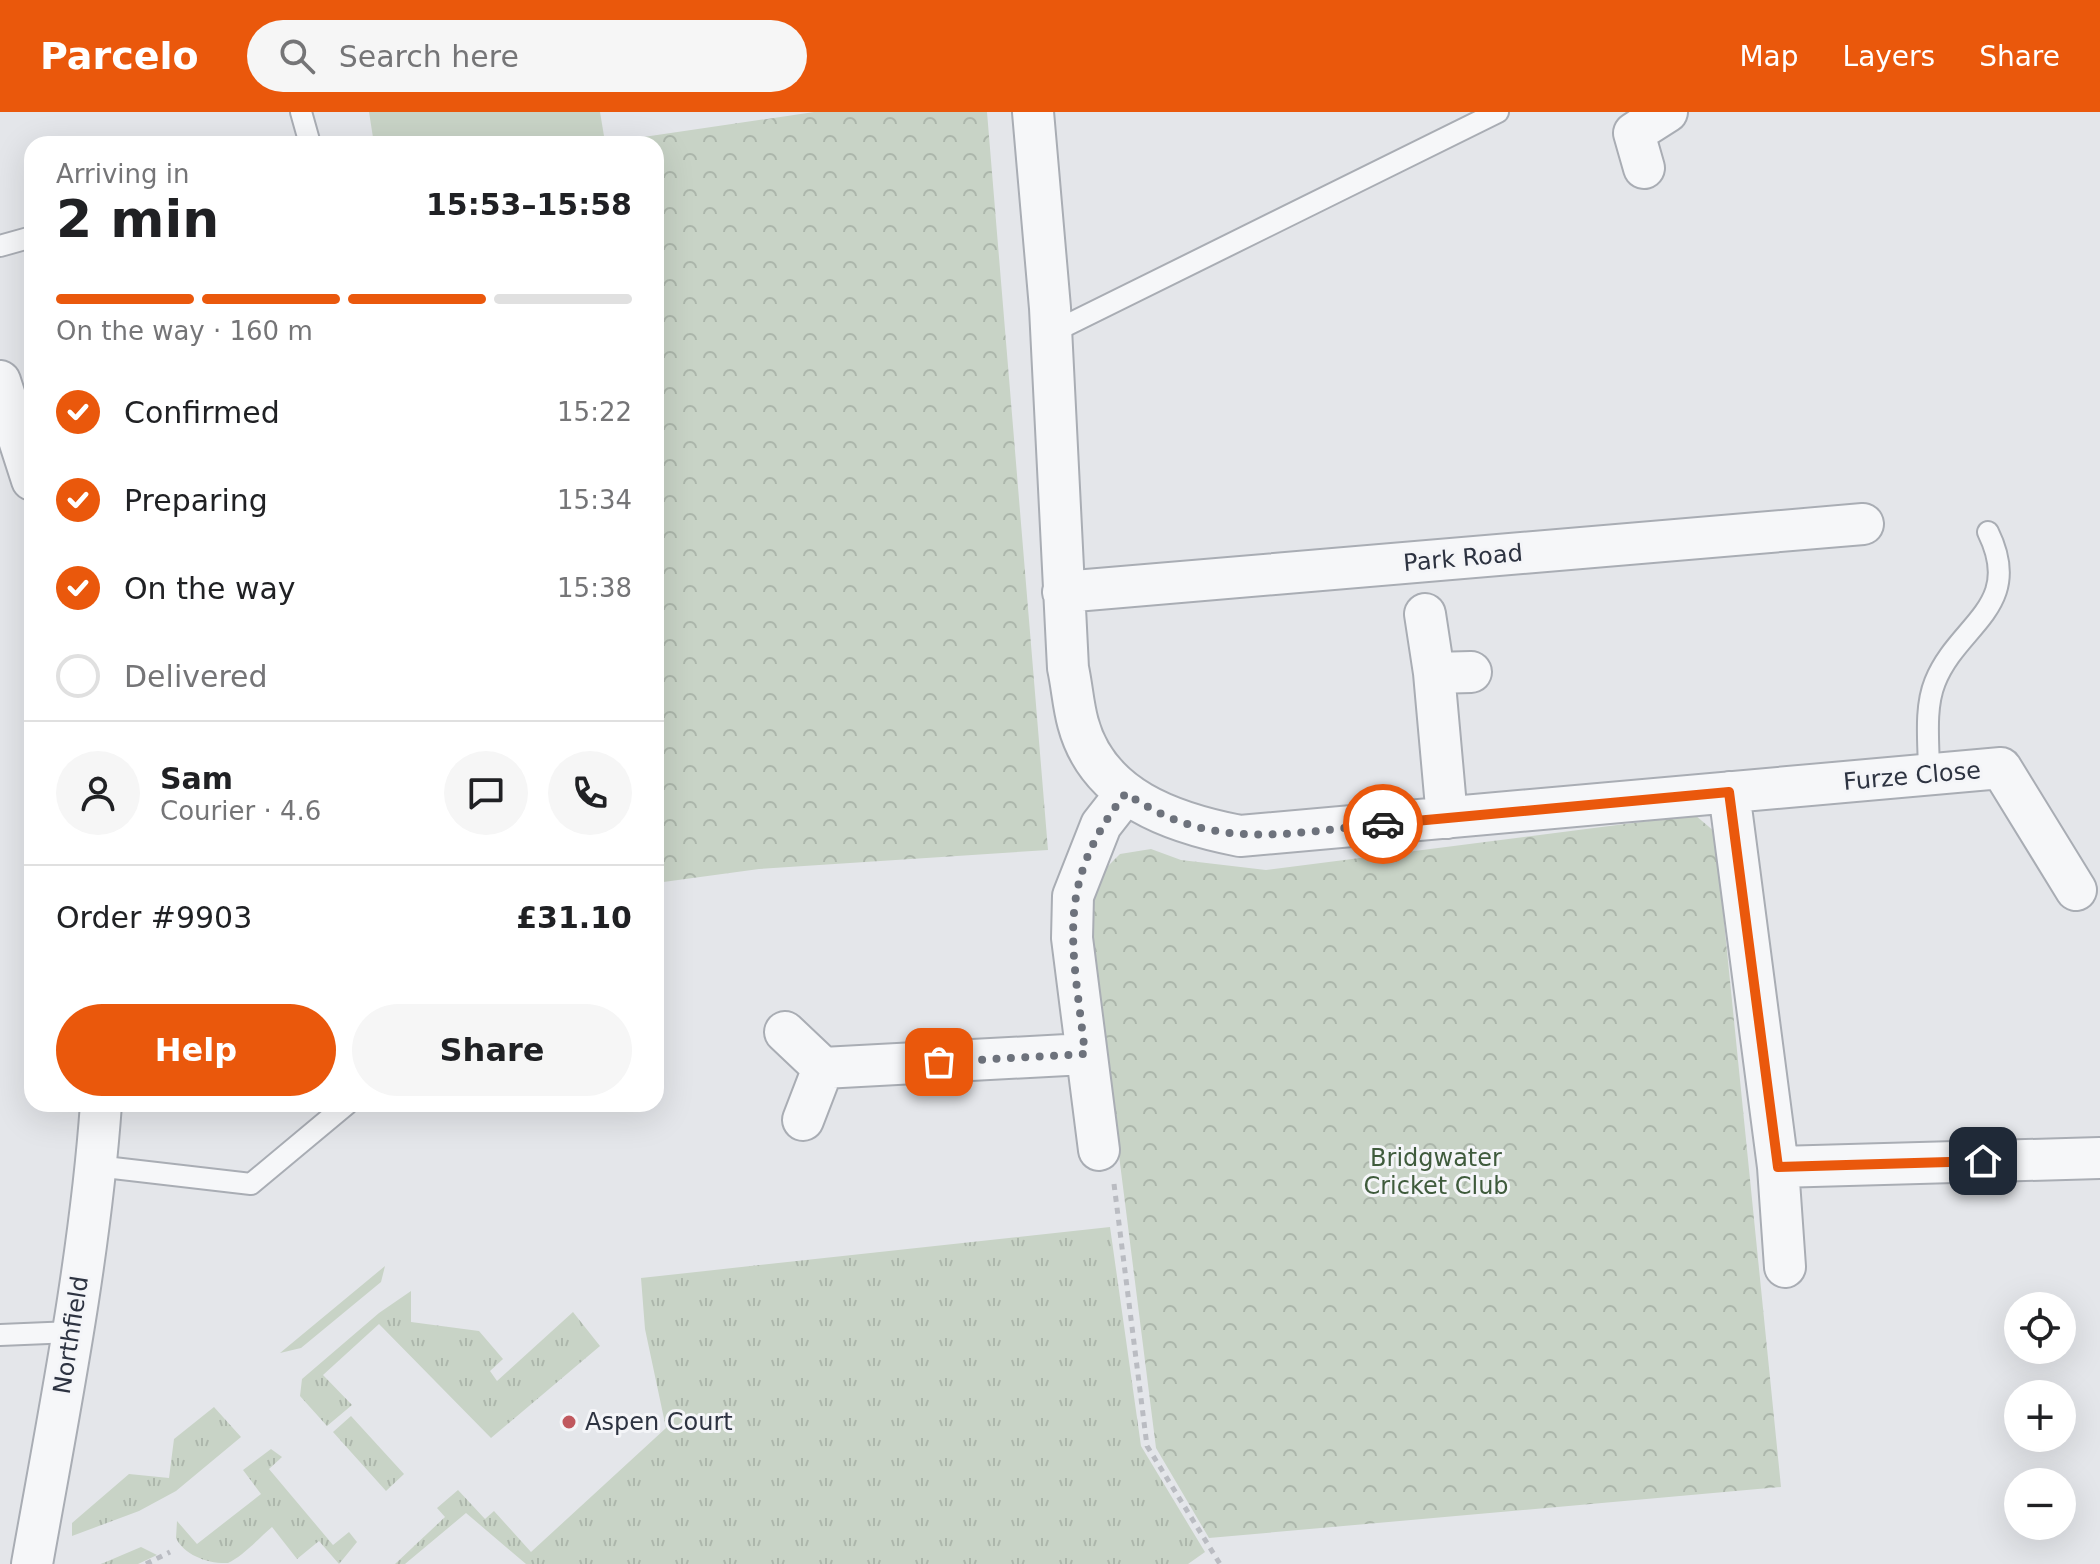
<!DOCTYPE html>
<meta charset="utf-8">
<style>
:root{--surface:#fff;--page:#f6f6f6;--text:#202124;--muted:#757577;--line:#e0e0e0;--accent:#ea580c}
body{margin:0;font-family:"DejaVu Sans",sans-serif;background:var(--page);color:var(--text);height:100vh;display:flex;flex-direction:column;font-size:30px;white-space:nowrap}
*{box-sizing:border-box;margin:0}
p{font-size:26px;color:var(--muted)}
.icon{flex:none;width:44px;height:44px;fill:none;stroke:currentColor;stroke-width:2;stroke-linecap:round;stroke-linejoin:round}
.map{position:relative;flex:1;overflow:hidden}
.side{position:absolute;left:24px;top:24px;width:640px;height:976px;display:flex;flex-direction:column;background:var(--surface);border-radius:24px;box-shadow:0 8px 32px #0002}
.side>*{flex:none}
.controls{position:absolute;left:2004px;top:1180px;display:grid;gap:16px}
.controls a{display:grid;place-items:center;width:72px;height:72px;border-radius:50%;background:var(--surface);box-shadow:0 8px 32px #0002;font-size:40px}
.pin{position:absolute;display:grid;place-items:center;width:68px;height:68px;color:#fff;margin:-34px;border-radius:16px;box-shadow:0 4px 12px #0006}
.courier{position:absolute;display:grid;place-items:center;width:80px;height:80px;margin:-40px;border:6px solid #ea580c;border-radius:50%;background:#fff;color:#222;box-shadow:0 2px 10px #0007}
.summary em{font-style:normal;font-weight:700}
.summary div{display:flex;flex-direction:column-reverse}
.summary{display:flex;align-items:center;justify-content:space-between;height:136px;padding:0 32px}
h1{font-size:52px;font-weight:700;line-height:60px}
.bar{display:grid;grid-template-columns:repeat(4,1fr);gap:12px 8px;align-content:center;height:96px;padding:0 32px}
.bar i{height:10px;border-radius:6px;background:var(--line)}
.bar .current{background:var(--accent)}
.bar p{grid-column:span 4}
.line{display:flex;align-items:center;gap:20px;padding:0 32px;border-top:2px solid var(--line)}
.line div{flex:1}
.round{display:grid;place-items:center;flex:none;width:84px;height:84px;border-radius:42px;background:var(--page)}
ol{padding:0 32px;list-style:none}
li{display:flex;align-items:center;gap:24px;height:88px}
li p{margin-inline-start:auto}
li .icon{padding:8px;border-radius:50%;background:var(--accent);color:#fff;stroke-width:4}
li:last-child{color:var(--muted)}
li i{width:44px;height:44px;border:4px solid var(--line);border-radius:50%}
.cta{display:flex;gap:16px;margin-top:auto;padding:16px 32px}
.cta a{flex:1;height:92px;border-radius:48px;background:var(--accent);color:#fff;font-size:32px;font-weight:700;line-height:92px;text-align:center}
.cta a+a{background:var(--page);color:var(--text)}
header{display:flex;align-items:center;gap:48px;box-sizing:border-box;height:112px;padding:0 40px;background:var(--accent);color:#fff}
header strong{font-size:38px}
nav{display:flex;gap:44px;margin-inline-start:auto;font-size:28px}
.search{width:560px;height:72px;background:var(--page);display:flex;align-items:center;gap:20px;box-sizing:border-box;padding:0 28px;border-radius:44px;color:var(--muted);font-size:30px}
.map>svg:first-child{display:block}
</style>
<header>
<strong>Parcelo</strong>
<div class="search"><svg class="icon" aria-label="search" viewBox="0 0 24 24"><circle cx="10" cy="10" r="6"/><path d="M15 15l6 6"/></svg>Search here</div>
<nav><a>Map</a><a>Layers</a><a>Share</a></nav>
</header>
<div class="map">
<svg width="2100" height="1452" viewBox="0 0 2100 1452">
<defs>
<pattern id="grass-tufts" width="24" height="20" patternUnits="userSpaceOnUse" patternTransform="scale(2)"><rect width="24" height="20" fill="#c8d3c6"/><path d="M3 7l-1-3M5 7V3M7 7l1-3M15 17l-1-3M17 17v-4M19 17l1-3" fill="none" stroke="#acb6ab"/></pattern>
<pattern id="forest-crowns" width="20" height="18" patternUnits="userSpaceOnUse" patternTransform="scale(2)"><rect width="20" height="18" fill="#c8d3c6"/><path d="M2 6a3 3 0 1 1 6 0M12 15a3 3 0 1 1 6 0" fill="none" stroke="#acb6ab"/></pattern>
</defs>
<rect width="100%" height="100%" fill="#e4e6ea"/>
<!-- grass -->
<path fill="url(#grass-tufts)" d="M 1110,1115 L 1141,1334 L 1205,1440 L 1188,1452 L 526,1452 L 466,1401 L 405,1452 L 395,1452 L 445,1405 L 437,1396 L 458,1378 L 485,1407 L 494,1399 L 531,1440 L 666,1316 L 645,1217 L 641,1166 Z
M 385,1154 L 381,1170 L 301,1236 L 280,1241 Z
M 411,1179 L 411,1210 L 479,1219 L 503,1247 L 490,1259 L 497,1269 L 573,1200 L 600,1234 L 491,1326 L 379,1212 L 323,1263 L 352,1293 L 327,1314 L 300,1284 L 302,1267 L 379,1201 Z
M 214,1295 L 241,1325 L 176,1379 L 139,1399 L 72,1424 L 72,1411 L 129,1362 L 169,1366 L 174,1327 Z
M 351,1304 L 404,1362 L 386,1379 L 333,1320 Z
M 271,1337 L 282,1345 L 269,1357 L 333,1433 L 349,1420 L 357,1430 L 339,1452 L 319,1429 L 297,1447 L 272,1415 C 259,1426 243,1444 228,1451 C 208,1452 184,1443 176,1426 L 177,1409 L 197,1432 L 261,1382 L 243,1358 Z
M 141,1435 L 157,1443 L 138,1452 L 101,1452 Z"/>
<!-- forest -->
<path fill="url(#forest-crowns)" d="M 814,0 L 987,0 L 1048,738 L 759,757 L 656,771 L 656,32 L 596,32 Z
M 1695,703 L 1715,720 L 1781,1375 L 1209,1426 L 1156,1336 L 1088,798 L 1098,764 L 1120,742 L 1151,737 L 1181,748 L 1266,758 Z"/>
<!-- pitch -->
<path fill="#c8d3c6" d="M 369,0 L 600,0 L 605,30 L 374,32 Z"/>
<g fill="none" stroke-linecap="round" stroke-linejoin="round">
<defs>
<path id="lane" d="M 301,0 L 310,32
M 0,134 L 32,125
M 1051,221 L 1498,0
M 1929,662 C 1929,633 1924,597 1935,570 C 1958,512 2025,495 1988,420
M 96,1054 L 251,1072 L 347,992
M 0,1223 L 72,1220"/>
<path id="street" d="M 1033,0 L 1050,196 L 1068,556 C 1072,574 1073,593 1078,611 C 1098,686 1173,711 1240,724 L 2001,656 L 2076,778
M 1644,56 L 1634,21 L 1667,0
M 0,269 L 32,368
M 1063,480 L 1863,412
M 1425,502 L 1434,561 L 1447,706
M 1434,561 L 1471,560
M 1729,680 L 1778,1055 L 1785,1155
M 785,920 L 823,956 L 1085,942
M 803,1008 L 823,956
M 1099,1038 L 1072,826 L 1073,784 L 1101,713 L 1126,681
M 1778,1055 L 2100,1046
M 32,1452 C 59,1300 90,1146 101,992"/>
</defs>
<!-- lane casing -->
<use href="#lane" stroke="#a9adb4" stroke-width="24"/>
<!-- street casing -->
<use href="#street" stroke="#a9adb4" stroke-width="44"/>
<!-- path -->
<path stroke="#babcc2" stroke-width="5" stroke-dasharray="6 6" stroke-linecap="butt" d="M 1114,1072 L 1147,1334 L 1220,1452
M 146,1452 L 170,1440"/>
<!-- lane -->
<use href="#lane" stroke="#f6f7f9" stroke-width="20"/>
<!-- street -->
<use href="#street" stroke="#f6f7f9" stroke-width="40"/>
</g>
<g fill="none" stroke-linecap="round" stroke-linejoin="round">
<!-- done -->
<path stroke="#6d727c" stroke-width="8" stroke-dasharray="0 14.4" d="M 939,950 L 1085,942 C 1073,833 1053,774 1126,681 C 1211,741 1287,721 1383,712"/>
<!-- route -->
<path stroke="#ea580c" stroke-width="10" d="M 1383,712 L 1729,680 L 1778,1055 L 1983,1049"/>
</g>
<!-- markers -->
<circle fill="#c0585e" stroke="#f4f5f8" stroke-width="3" cx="569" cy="1310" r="8"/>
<g text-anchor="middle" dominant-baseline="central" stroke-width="6" stroke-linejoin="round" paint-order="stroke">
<!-- street labels -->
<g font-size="24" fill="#2d3341" stroke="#f4f5f8">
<text transform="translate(1463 446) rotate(-5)">Park Road</text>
<text transform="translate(1912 664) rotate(-5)">Furze Close</text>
<text transform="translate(71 1223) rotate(-81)">Northfield</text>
</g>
<!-- park labels -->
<g font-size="24" fill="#3f5b3c" stroke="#f4f5f8">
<text x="1436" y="1046">Bridgwater<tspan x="1436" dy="28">Cricket Club</tspan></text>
</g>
<!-- poi labels -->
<g font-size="24" fill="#2d3341" stroke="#f4f5f8" text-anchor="start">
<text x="585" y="1310">Aspen Court</text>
</g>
</g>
</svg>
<div class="controls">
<a><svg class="icon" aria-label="locate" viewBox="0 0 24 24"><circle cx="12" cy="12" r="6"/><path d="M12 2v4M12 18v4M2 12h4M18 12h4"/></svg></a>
<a>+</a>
<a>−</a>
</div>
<div class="pin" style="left:939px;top:950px;background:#ea580c"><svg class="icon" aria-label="bag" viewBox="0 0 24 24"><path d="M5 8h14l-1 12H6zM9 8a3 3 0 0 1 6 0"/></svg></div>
<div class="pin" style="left:1983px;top:1049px;background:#1f2937"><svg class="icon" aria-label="home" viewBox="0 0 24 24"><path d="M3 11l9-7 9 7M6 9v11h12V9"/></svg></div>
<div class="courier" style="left:1383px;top:712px"><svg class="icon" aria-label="car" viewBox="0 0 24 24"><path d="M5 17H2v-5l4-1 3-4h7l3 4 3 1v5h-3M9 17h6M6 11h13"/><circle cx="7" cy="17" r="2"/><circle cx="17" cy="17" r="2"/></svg></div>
<section class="side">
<div class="summary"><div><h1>2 min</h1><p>Arriving in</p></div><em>15:53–15:58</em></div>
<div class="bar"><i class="current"></i><i class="current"></i><i class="current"></i><i></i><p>On the way · 160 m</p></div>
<ol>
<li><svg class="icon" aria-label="check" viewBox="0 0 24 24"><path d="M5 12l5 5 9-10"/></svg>Confirmed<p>15:22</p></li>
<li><svg class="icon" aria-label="check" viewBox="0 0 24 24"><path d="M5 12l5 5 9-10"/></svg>Preparing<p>15:34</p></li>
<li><svg class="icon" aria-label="check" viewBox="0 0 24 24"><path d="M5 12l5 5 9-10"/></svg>On the way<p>15:38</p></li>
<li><i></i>Delivered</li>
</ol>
<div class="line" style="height:144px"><a class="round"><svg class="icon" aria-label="person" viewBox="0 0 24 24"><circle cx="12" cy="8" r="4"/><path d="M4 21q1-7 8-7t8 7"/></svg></a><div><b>Sam</b><p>Courier · 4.6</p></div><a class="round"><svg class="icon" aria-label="chat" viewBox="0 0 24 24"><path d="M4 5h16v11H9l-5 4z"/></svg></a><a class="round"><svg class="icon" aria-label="phone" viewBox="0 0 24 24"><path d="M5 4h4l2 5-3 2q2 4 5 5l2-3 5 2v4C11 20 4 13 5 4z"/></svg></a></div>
<div class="line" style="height:104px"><div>Order #9903</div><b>£31.10</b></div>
<div class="cta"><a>Help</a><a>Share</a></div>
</section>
</div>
